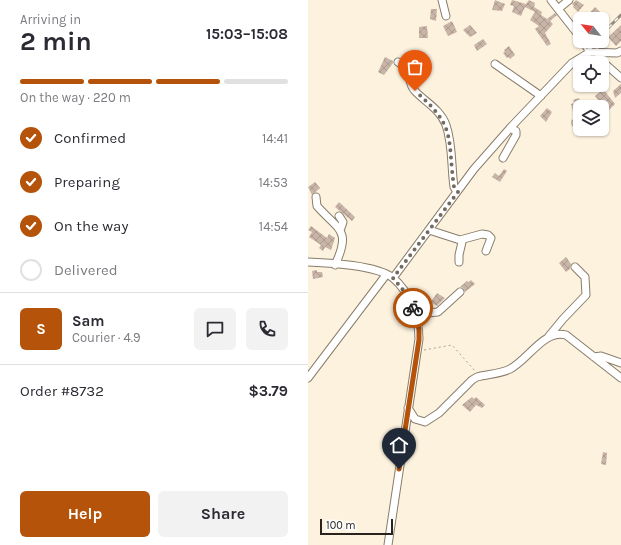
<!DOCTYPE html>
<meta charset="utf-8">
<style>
:root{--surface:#fff;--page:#f2f2f3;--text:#2b2b33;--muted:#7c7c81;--line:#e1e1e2;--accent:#b45309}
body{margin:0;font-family:Karla,sans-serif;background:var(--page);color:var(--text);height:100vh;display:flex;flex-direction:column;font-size:15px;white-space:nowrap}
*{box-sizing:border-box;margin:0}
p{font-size:13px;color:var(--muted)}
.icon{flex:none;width:22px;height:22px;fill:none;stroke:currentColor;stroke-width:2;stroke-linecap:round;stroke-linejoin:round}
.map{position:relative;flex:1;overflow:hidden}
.side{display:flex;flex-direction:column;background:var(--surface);width:308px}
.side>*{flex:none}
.needle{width:26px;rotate:300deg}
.controls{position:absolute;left:265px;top:12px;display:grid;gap:8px}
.controls a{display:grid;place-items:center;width:36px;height:36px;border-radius:6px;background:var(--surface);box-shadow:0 1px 3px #0004;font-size:20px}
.scale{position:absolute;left:12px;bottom:10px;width:73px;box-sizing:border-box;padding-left:4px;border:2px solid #28231c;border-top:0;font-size:11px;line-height:14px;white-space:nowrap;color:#28231c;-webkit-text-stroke:3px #fff;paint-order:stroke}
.pin{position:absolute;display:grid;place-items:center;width:34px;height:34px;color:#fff;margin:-41px -17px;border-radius:50% 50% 50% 0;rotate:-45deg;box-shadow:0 0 4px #0007}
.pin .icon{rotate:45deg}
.courier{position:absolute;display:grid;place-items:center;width:40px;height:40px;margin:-20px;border:3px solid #b45309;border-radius:50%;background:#fff;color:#222;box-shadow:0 1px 5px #0007}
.head em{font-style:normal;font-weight:700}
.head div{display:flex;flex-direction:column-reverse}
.head{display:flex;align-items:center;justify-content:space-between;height:68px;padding:0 20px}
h1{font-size:26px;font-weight:700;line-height:30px}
.bar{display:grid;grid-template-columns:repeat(4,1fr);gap:6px 4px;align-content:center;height:48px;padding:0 20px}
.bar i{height:5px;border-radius:3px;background:var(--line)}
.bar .on{background:var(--accent)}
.bar p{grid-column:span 4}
.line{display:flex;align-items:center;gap:10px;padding:0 20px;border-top:1px solid var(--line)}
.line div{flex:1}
.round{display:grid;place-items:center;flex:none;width:42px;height:42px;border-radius:6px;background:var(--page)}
ol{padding:0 20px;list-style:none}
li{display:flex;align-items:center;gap:12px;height:44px}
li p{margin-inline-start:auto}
li .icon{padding:4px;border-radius:50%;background:var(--accent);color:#fff;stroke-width:4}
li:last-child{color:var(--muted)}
li i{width:22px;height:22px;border:2px solid var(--line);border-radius:50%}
.button{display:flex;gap:8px;margin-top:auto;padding:8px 20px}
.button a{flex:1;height:46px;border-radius:6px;background:var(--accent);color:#fff;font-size:16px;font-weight:700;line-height:46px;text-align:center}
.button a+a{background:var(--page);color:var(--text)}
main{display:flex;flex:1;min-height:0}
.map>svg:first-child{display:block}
</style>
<main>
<section class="side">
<div class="head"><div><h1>2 min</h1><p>Arriving in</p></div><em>15:03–15:08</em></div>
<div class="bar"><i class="on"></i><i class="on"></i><i class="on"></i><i></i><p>On the way · 220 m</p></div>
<ol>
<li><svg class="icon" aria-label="check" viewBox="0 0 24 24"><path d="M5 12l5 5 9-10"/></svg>Confirmed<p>14:41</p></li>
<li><svg class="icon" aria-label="check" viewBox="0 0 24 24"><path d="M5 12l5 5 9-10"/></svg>Preparing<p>14:53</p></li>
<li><svg class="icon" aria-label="check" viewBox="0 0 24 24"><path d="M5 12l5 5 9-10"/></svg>On the way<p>14:54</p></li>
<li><i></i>Delivered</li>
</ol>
<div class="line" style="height:72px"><b class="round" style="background:var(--accent);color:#fff">S</b><div><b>Sam</b><p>Courier · 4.9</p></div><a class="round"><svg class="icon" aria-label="chat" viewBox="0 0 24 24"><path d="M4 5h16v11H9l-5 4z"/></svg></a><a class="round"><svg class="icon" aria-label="phone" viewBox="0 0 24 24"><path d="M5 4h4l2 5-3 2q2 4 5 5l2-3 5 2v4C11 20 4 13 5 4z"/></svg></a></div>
<div class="line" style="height:52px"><div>Order #8732</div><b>$3.79</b></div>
<div class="button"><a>Help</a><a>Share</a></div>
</section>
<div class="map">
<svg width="313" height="545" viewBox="0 0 313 545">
<defs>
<pattern id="building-cross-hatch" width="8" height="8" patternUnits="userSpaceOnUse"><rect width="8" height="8" fill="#c9b5a8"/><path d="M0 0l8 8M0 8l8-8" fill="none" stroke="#ad9b90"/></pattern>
</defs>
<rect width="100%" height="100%" fill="#fdf2de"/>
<!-- building -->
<path fill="url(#building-cross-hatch)" d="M 187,0 L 197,4 L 194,11 L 184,10 Z
M 204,0 L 218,4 L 221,0 L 227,3 L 226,7 L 234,12 L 233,15 L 239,19 L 247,13 L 249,15 L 242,21 L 245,24 L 237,33 L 243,44 L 239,46 L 227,29 L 231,26 L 222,20 L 227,12 L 217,7 L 213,16 L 204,12 L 206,6 L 202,5 Z
M 268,0 L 276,5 L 270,12 L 265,7 L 266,6 L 264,4 Z
M 287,7 L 294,14 L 290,19 L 286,17 L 284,19 L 276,19 Z
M 123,9 L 129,9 L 128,21 L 122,19 Z
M 144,21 L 149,32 L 140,36 L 135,26 Z
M 162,25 L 169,33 L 162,37 L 155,30 Z
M 313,25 L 313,41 L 308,46 L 300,37 Z
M 119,26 L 120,38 L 111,38 L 111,27 Z
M 175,39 L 179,44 L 169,51 L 166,45 Z
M 201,46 L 207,55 L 202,59 L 201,57 L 199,58 L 195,53 L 197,52 L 196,50 Z
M 77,57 L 85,61 L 85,63 L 76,75 L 70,72 Z
M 313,84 L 313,93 L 307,98 L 305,91 Z
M 286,85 L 292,85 L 307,104 L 299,112 L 287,96 L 292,92 Z
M 271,98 L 273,103 L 276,102 L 277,107 L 272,107 L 272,109 L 265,112 L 263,104 L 266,103 L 265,100 Z
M 239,108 L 244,112 L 238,122 L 232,116 Z
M263 123a4 4 0 1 1 8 0a4 4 0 1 1-8 0Z
M 196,169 L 199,171 L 192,182 L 184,177 L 187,173 L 191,176 Z
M 7,182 L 12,188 L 4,195 L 0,187 Z
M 31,202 L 47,217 L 44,221 L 27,207 Z
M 3,226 L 19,238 L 21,234 L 27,238 L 23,250 L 17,247 L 15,251 L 11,248 L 13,245 L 1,237 L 4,232 L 0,230 Z
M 258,257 L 263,264 L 262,269 L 258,272 L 251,263 Z
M 9,270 L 9,272 L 14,272 L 15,277 L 5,279 L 4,271 Z
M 163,280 L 167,284 L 157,292 L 155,288 L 152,287 L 159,281 L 161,282 Z
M 129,293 L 137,298 L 129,306 L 123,302 Z
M 164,397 L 166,399 L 168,397 L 177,405 L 174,408 L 168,405 L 162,412 L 154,405 Z
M 295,452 L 299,453 L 298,465 L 293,464 Z"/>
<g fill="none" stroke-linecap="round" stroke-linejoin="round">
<defs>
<path id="minor" d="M 134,0 L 138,16
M 243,0 L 272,37
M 250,9 L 261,0
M 275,41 L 282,52
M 289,52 L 295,62 L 313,78
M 90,62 L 99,68 C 103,76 100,84 107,91 C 117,102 132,109 138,125 C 145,145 143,167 146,187 L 149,192
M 187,64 L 233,96
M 195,158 L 208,135 L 208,131 L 202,128
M 8,197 L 9,206 C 30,230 44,229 27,265
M 31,216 L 35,222 L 33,228
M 121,230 L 152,240 L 154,242 L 151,255 L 151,262
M 152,240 L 174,234 L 180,235 L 183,238 L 178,251
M 0,262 C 22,263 68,265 85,278 C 102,292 111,318 111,339 L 80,545
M 85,278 L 166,169 L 203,127 L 264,63 L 282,52 L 309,53 L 313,51
M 107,314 L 130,312 L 152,292
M 241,336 L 255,319 L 278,295 L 277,277 L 267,267
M 286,357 L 293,356 L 313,363
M 0,378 L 78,275
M 100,408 L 107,419 L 117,422 L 131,413 L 164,380 L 169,377 C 180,374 192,374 202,369 C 220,360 236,329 258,335 L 313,378"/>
</defs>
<!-- minor casing -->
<use href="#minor" stroke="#877d6b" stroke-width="9"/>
<!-- path -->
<path stroke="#aaa293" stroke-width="1" stroke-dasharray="2 3" stroke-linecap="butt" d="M 116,350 L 144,345 L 168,372"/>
<!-- minor -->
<use href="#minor" stroke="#fff" stroke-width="7"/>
<defs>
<path id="rail" d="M 294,34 L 313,15
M 279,47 L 286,41"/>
</defs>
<!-- rail casing -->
<use href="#rail" stroke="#938b7e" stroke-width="3"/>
<!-- rail -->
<use href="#rail" stroke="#fff" stroke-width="1.5" stroke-dasharray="4.5" stroke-linecap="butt"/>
</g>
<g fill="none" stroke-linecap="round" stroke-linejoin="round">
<!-- done -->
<path stroke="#736b60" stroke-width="4" stroke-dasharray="0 7.2" d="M 105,308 L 96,291 L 85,278 L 150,192 L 146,187 C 139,137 149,127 107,91"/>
<!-- route -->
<path stroke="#b45309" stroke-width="5" d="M 91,469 L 111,340 L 111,329 L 105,308"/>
</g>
</svg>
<div class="controls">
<a><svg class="needle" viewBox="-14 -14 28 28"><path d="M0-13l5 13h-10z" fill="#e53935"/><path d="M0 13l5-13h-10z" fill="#7c7c81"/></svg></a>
<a><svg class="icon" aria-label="locate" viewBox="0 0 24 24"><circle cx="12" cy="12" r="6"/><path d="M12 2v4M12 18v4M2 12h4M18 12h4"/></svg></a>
<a><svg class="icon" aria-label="layers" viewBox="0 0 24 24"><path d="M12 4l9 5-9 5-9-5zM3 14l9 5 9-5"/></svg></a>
</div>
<div class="scale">100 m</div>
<div class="pin" style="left:107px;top:91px;background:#ea580c"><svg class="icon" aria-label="bag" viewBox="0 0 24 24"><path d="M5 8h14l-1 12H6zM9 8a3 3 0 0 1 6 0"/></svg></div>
<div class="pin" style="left:91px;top:469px;background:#1f2937"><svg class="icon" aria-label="home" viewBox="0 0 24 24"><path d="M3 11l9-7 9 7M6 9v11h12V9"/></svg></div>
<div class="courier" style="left:105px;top:308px"><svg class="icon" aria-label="bike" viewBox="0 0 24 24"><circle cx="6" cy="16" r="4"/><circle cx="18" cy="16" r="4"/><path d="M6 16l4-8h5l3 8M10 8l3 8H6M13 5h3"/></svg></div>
</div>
</main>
